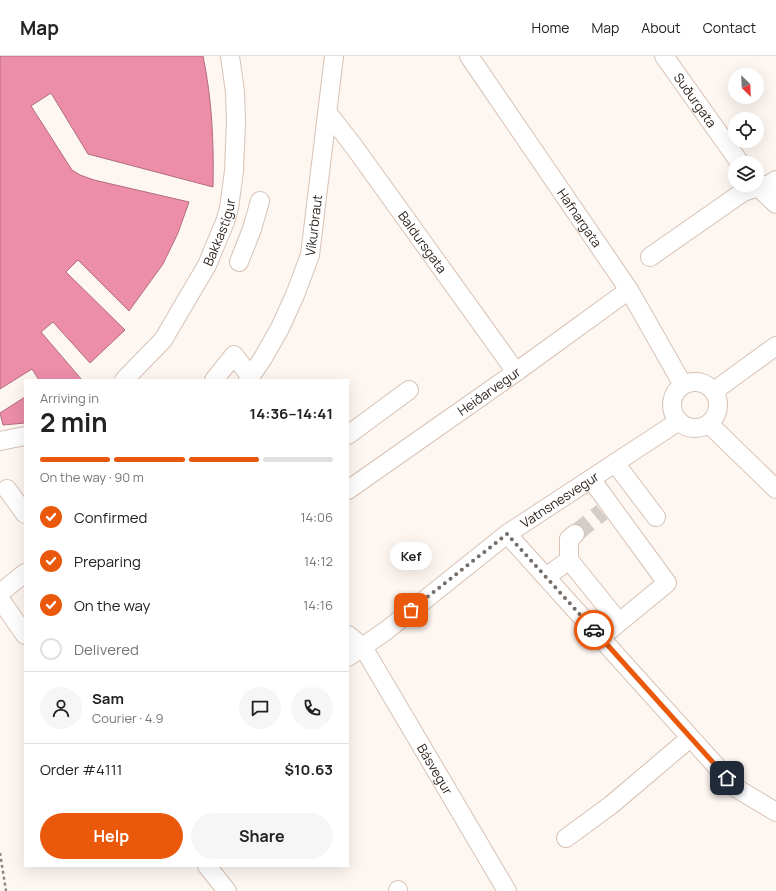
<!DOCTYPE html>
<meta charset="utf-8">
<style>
:root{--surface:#fff;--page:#f6f6f6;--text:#222;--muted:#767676;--line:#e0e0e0;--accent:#ea580c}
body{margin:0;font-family:Manrope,sans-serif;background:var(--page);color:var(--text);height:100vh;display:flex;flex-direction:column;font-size:15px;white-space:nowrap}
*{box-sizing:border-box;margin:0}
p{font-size:13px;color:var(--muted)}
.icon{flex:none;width:22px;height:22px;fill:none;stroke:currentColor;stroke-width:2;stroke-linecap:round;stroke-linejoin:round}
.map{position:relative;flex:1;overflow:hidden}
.details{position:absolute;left:24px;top:323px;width:325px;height:488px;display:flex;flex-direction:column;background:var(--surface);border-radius:0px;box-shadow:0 4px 16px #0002}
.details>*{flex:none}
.needle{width:26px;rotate:156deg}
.fabs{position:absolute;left:728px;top:12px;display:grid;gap:8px}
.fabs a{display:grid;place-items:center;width:36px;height:36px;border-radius:50%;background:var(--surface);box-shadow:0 4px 16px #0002;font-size:20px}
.pin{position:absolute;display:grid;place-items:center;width:34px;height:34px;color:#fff;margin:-17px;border-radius:8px;box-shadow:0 2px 6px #0006}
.courier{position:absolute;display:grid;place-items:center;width:40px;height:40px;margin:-20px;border:3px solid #ea580c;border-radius:50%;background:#fff;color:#222;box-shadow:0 1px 5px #0007}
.bubble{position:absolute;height:28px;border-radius:14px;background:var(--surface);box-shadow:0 4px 16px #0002;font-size:13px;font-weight:700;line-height:28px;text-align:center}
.headline em{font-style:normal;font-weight:700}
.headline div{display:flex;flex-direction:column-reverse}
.headline{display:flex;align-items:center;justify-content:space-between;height:68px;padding:0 16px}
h1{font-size:26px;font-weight:700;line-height:30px}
.bar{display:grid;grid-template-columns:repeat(4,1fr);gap:6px 4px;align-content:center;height:48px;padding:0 16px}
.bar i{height:5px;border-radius:3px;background:var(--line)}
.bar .on{background:var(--accent)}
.bar p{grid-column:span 4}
.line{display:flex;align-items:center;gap:10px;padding:0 16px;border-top:1px solid var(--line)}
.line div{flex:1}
.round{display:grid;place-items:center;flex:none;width:42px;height:42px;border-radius:21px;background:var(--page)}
ol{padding:0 16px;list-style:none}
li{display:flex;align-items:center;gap:12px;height:44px}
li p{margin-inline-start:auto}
li .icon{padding:4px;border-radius:50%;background:var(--accent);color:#fff;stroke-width:4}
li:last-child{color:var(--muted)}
li i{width:22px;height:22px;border:2px solid var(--line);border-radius:50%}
.action{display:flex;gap:8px;margin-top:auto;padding:8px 16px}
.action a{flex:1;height:46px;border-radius:24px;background:var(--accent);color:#fff;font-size:16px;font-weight:700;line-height:46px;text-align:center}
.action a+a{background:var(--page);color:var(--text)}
header{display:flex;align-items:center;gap:24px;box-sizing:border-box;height:56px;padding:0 20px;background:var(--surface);border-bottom:1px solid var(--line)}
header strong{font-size:19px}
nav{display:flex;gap:22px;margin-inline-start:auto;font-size:14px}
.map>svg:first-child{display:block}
</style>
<header>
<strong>Map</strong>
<nav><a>Home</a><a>Map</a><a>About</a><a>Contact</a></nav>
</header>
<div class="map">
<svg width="776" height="835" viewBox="0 0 776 835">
<rect width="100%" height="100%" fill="#fef6f0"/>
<!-- water -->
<path fill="#ec8da9" stroke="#b26d7f" d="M 0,0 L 203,0 C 212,43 214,87 213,131 L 88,98 L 51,37 L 31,50 L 72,114 L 80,119 L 94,124 L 189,146 L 178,177 L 163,208 L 129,255 L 78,204 L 66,216 L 125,274 L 90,307 L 53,266 L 41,276 L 82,324 L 39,324 L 32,313 L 0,333 Z
M 25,341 L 25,367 L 3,369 L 0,357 Z"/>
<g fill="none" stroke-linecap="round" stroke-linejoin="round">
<!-- minor-tunnel -->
<path stroke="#d4ccc6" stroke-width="18" stroke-dasharray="18 9" stroke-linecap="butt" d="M 575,478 L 602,456"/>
<defs>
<g id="minor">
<path id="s1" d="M 469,0 L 629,234 L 683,329"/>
<path id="s2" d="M 664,0 L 740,107"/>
<path id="s3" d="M 328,57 L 355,92 L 516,316"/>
<path d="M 756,129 L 776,148"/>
<path d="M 650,201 L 743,136 L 772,127 L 776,124"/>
<path d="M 239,206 L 252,173 L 260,145"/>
<path id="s4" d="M 124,324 L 163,284 L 207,209 L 225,166 L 229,152 L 234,115 L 236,66 L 235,36 L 230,0"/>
<path d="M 214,324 L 234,299 L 250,320"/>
<path id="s5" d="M 248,324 L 263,302 L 280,272 L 295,239 L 310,199 L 334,0"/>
<circle cx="695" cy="349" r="23"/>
<path d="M 714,335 L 776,290"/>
<path d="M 709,368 L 776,433"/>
<path d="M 348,379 L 409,334"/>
<path d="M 0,385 L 25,380"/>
<path d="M 615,407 L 656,461"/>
<path d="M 591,423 L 667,527 L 600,582"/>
<path d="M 7,433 L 25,458"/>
<path id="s6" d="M 348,434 L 516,316 L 629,234"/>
<path d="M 507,478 L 736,732 L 776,756"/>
<path d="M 569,504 L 619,566"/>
<path d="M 546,521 L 569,504 L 569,483 L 575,478"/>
<path d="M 0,537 L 25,517"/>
<path d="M 0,543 L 25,579"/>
<path id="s7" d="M 348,579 L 363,591 L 507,835"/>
<path id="s8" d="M 348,601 L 387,574 L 507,478 L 679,365"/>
<path d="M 566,782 L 611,749 L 690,682"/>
<path d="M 207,810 L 227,835"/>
<path d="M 398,835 L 398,834"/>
</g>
</defs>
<!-- minor casing -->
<use href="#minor" stroke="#d7c2b5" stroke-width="20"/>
<!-- path -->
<path stroke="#8d8580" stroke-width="2.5" stroke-dasharray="3 3" stroke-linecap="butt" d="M 0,797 L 6,835"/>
<!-- minor -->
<use href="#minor" stroke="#fff" stroke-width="18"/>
</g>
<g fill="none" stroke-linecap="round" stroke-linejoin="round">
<!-- done -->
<path stroke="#756d68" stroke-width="4" stroke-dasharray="0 7.2" d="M 411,554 L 507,478 L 594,574"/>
<!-- route -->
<path stroke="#ea580c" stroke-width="5" d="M 594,574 L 727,722"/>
</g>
<g text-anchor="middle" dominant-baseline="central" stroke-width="3" stroke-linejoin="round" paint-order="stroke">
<!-- street labels -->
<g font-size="13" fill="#2b231e" stroke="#fff">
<text stroke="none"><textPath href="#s2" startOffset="54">Suðurgata</textPath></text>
<text stroke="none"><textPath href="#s1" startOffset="196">Hafnargata</textPath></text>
<text stroke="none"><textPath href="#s5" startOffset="170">Víkurbraut</textPath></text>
<text stroke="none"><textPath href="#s4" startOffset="178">Bakkastígur</textPath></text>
<text stroke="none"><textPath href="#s3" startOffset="160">Baldursgata</textPath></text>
<text stroke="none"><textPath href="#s6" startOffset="172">Heiðarvegur</textPath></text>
<text stroke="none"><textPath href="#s8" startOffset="264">Vatnsnesvegur</textPath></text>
<text stroke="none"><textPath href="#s7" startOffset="161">Básvegur</textPath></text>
</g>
</g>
</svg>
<div class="fabs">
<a><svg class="needle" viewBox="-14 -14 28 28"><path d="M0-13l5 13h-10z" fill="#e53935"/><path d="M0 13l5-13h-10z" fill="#767676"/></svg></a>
<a><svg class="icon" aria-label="locate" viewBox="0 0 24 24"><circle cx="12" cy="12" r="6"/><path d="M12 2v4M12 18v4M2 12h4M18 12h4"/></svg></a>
<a><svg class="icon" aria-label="layers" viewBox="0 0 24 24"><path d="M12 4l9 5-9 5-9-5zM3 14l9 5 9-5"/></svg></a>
</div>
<div class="pin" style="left:411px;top:554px;background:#ea580c"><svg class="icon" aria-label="bag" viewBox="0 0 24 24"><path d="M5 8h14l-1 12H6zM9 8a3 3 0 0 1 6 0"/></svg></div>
<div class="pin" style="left:727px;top:722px;background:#1f2937"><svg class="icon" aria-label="home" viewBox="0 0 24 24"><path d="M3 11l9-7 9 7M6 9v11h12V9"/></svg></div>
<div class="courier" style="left:594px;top:574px"><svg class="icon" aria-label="car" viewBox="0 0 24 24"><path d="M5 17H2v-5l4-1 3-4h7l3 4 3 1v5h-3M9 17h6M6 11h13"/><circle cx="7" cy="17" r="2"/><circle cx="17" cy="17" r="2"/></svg></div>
<div class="bubble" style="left:390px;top:486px;width:42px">Kef</div>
<section class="details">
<div class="headline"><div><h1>2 min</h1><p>Arriving in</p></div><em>14:36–14:41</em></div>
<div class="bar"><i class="on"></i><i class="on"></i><i class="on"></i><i></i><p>On the way · 90 m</p></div>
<ol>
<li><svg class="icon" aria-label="check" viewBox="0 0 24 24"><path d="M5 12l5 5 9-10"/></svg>Confirmed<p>14:06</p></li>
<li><svg class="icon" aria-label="check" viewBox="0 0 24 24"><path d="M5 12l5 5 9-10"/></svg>Preparing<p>14:12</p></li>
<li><svg class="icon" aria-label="check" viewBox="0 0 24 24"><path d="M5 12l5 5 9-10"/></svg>On the way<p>14:16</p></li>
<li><i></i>Delivered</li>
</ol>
<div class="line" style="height:72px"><a class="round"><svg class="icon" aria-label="person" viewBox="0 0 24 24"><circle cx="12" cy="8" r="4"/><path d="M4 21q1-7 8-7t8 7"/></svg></a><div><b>Sam</b><p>Courier · 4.9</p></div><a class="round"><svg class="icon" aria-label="chat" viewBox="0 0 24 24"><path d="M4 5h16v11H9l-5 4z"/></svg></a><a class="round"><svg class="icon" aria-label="phone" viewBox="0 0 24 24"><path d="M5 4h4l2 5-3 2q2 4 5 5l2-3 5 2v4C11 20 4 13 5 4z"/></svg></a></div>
<div class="line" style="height:52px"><div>Order #4111</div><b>$10.63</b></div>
<div class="action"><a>Help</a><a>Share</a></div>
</section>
</div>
